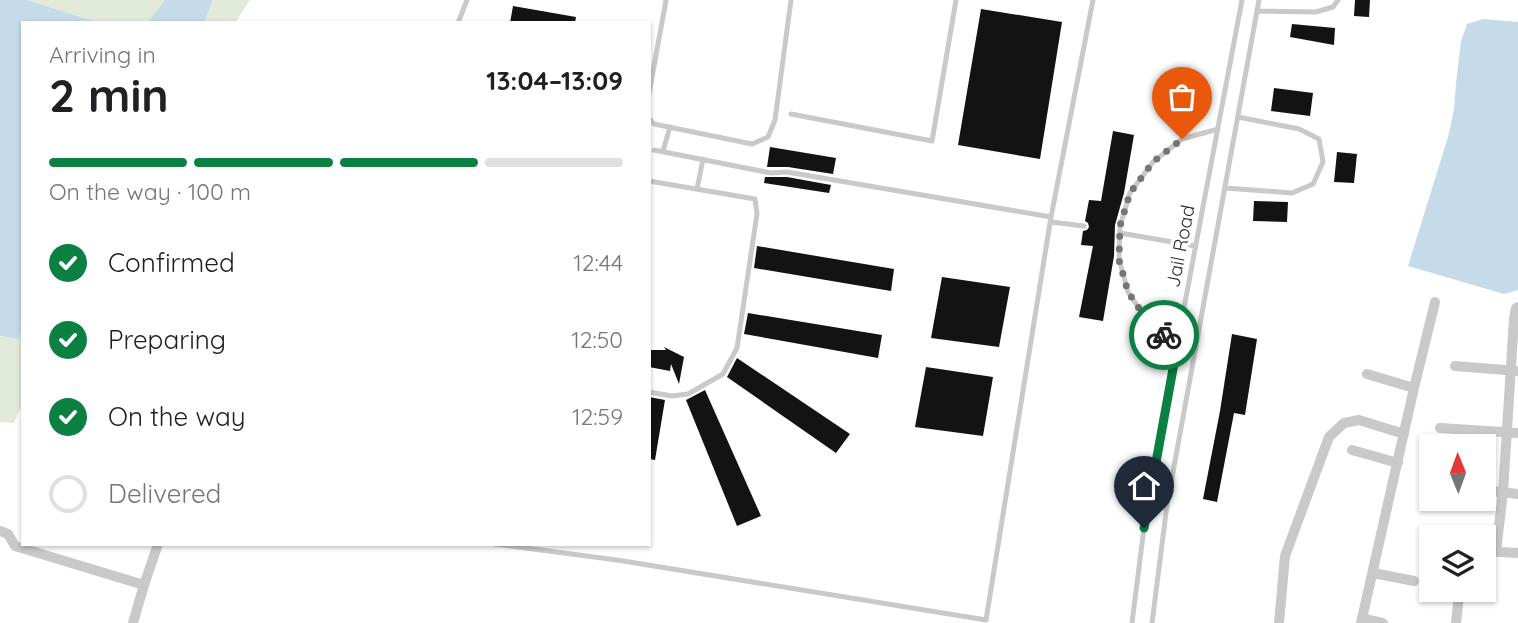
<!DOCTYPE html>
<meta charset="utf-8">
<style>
:root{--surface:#fff;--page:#f2f2f2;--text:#202124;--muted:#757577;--line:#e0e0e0;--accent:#0b8043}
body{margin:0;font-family:Quicksand,sans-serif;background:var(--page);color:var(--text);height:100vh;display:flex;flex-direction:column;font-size:26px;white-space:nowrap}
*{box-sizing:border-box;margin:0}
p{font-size:23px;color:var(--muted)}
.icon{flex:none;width:38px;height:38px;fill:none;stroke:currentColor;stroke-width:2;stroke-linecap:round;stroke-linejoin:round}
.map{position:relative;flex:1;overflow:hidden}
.panel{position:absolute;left:21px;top:21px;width:630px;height:525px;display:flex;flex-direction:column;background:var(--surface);border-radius:0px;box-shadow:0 2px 5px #0004}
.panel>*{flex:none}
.needle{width:46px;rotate:359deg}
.fabs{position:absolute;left:1419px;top:434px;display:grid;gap:14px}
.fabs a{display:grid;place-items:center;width:77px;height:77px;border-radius:0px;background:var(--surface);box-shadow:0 2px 5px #0004;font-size:35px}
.pin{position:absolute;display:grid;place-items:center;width:60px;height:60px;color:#fff;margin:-72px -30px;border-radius:50% 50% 50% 0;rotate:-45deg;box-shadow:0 0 7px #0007}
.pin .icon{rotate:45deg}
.courier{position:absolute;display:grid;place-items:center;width:70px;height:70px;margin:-35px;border:5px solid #0b8043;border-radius:50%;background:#fff;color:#222;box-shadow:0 2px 9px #0007}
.head em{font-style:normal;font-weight:700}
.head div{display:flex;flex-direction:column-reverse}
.head{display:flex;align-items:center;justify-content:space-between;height:119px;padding:0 28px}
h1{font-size:46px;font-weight:700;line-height:52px}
.bar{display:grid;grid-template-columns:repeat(4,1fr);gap:10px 7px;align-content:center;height:84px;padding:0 28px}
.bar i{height:9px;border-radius:5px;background:var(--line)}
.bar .current{background:var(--accent)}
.bar p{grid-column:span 4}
ol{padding:0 28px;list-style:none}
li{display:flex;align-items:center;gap:21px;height:77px}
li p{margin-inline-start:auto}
li .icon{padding:7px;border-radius:50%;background:var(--accent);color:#fff;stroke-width:4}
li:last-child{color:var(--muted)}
li i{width:38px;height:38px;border:4px solid var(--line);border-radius:50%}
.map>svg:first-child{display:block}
</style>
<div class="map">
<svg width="1518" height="623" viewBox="0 0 1518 623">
<rect width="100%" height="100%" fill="#fff"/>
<!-- green -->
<path fill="#e2ead9" d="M 27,0 L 167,0 L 166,5 L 160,12 L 144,23 L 100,23 Z
M 213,0 L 250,0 L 235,23 L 204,23 Z
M 23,327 L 23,402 L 14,423 L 0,422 L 0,336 L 18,339 Z"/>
<!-- water -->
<path fill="#c5dbea" d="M 0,0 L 27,0 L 100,23 L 23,23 L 23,327 L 18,339 L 0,336 Z
M 167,0 L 213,0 L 204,23 L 144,23 C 154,17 164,11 167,0 Z
M 1483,19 L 1518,22 L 1518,290 L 1504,294 L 1408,266 L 1448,137 L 1454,110 L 1456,83 L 1461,41 L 1467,24 Z"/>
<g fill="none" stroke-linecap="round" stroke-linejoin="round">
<!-- stream -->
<path stroke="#c5dbea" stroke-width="4.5" d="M 150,23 L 168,0"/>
</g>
<!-- building -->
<path fill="#131313" d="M 1355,0 L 1370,0 L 1369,17 L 1354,16 Z
M 513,6 L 576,17 L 575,23 L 510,23 Z
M 981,9 L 1062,22 L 1040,159 L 958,145 Z
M 1292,24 L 1335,28 L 1334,45 L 1290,37 Z
M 1274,88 L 1313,93 L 1310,116 L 1271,111 Z
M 1113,131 L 1134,135 L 1124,193 L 1115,225 L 1114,256 L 1103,321 L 1079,317 L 1093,246 L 1081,245 L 1083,231 L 1087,230 L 1089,227 L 1088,223 L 1085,221 L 1089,200 L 1101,201 Z
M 770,147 L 836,158 L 833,174 L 788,167 L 767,167 Z
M 1337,152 L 1357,154 L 1354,183 L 1334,182 Z
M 765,177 L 787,177 L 831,185 L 829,193 L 764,183 Z
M 1254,201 L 1288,202 L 1287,222 L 1253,221 Z
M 757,246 L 894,269 L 891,291 L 754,268 Z
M 942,277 L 1010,287 L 999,347 L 931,338 Z
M 748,313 L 882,335 L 878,358 L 744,334 Z
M 1232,334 L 1257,339 L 1245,415 L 1234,413 L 1217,502 L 1203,499 L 1220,411 Z
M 664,347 L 684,357 L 679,384 L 671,364 L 670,371 L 649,367 L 649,350 L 666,350 Z
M 737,358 L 850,434 L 836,453 L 727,377 Z
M 926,367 L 993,377 L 983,436 L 915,427 Z
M 705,390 L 761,516 L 737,526 L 686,400 Z
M 649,397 L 665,400 L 655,460 L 649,459 Z"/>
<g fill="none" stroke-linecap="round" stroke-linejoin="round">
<!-- lane -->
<path stroke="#c9c9c9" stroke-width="5" d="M 1257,11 L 1316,12 L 1333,7 L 1338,0
M 458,23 L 467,0
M 649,94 L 666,0
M 791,114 L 932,141 L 956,0
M 649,118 L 654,124 L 752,144 L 768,137 L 775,120 L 791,0
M 654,150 L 771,173 L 787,172 L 1051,217
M 663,151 L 670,127
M 649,181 L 755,199 L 757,214 L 737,348 L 723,374 L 688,394 L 672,396 L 649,392
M 1225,188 L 1292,193 L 1313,184 L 1323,162 L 1319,139 L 1299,129 L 1238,117
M 697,189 L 703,159
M 1051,222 L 1084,226
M 1120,233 L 1196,246
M 1177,347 L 1147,320 L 1128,292 L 1119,259 L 1120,226 L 1130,193 L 1153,162 L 1182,139 L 1218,129
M 494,544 L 617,560 L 986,620 L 1051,217 L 1093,0
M 1132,623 L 1147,504 L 1242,0
M 1152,623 L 1167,505 L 1259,0"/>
<!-- street -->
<path stroke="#c9c9c9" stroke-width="10" d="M 1455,366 L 1518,371
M 1367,374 L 1414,388
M 1440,428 L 1518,433
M 1352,450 L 1398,463
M 1484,490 L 1518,494
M 0,531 L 8,534 L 15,546 L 144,585
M 1484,551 L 1518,553
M 1496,552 L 1503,492 L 1514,319 L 1516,308 L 1518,307
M 1373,573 L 1414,581
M 1362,618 L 1383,623
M 133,623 L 144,585 L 158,544
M 1279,623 L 1285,556 L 1329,437 L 1344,423 L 1359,420 L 1404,434
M 1361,623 L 1414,388 L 1435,302
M 1456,623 L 1459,595"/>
</g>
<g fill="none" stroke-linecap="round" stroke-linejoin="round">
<!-- done -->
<path stroke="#767676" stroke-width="7" stroke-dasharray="0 12.6" d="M 1164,335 L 1147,320 L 1128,292 L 1119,260 L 1120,226 L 1130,193 L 1153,162 L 1182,139"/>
<!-- route -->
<path stroke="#0b8043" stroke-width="9" d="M 1144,528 L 1177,347 L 1164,335"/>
</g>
<g text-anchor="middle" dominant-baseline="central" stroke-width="7" stroke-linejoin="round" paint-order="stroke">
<!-- street labels -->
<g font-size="19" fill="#2c2c2c" stroke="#fff">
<text transform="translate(1180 246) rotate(-79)">Jail Road</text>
</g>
</g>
</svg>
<div class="fabs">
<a><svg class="needle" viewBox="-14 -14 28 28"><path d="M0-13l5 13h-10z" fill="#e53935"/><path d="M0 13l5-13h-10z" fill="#757577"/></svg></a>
<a><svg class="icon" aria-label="layers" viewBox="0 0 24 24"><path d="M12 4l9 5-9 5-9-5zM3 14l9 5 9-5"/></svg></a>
</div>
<div class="pin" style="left:1182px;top:139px;background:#ea580c"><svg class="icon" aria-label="bag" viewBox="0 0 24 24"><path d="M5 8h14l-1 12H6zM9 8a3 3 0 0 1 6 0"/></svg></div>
<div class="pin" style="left:1144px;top:528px;background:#1f2937"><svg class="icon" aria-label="home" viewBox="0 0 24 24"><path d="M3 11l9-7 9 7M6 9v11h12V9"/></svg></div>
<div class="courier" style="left:1164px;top:335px"><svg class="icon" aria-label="bike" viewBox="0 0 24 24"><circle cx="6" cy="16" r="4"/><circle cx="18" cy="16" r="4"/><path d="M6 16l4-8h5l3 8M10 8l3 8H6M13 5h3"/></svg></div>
<section class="panel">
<div class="head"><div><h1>2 min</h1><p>Arriving in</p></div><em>13:04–13:09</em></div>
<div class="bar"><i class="current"></i><i class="current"></i><i class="current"></i><i></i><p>On the way · 100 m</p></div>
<ol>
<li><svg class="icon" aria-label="check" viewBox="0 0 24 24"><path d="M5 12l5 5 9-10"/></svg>Confirmed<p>12:44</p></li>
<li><svg class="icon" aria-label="check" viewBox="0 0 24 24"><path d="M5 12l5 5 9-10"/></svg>Preparing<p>12:50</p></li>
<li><svg class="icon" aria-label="check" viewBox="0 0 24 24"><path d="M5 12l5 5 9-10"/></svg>On the way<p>12:59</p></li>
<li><i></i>Delivered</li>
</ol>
</section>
</div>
